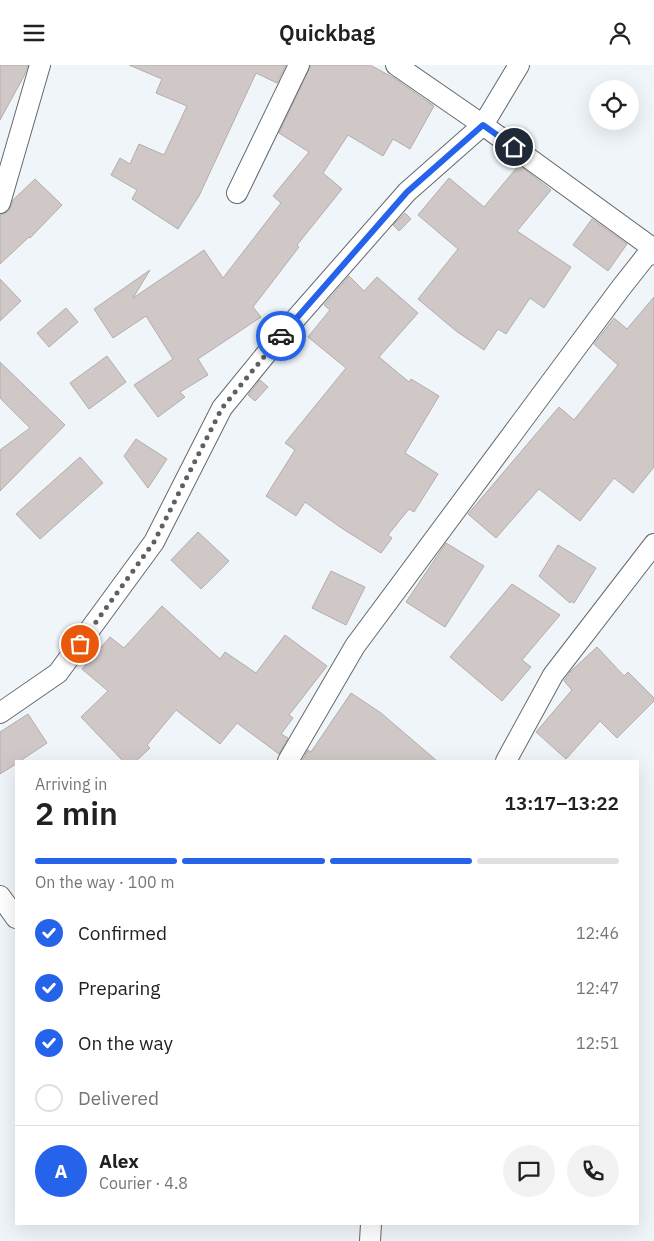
<!DOCTYPE html>
<meta charset="utf-8">
<style>
:root{--surface:#fff;--page:#f2f2f2;--text:#202124;--muted:#757577;--line:#e0e0e0;--accent:#2563eb}
body{margin:0;font-family:"IBM Plex Sans",sans-serif;background:var(--page);color:var(--text);height:100vh;display:flex;flex-direction:column;font-size:19px;white-space:nowrap}
*{box-sizing:border-box;margin:0}
p{font-size:16px;color:var(--muted)}
.icon{flex:none;width:28px;height:28px;fill:none;stroke:currentColor;stroke-width:2;stroke-linecap:round;stroke-linejoin:round}
.map{position:relative;flex:1;overflow:hidden}
.sheet{position:absolute;left:15px;top:695px;width:624px;height:465px;display:flex;flex-direction:column;background:var(--surface);border-radius:0px;box-shadow:0 5px 20px #0002}
.sheet>*{flex:none}
.controls{position:absolute;left:589px;top:15px;display:grid;gap:10px}
.controls a{display:grid;place-items:center;width:50px;height:50px;border-radius:50%;background:var(--surface);box-shadow:0 5px 20px #0002;font-size:25px}
.pin{position:absolute;display:grid;place-items:center;width:42px;height:42px;color:#fff;margin:-21px;border:2px solid #fff;border-radius:50%;box-shadow:0 1px 5px #0007}
.courier{position:absolute;display:grid;place-items:center;width:50px;height:50px;margin:-25px;border:4px solid #2563eb;border-radius:50%;background:#fff;color:#222;box-shadow:0 1px 6px #0007}
.summary em{font-style:normal;font-weight:600}
.summary div{display:flex;flex-direction:column-reverse}
.summary{display:flex;align-items:center;justify-content:space-between;height:85px;padding:0 20px}
h1{font-size:32px;font-weight:600;line-height:38px}
.bar{display:grid;grid-template-columns:repeat(4,1fr);gap:8px 5px;align-content:center;height:60px;padding:0 20px}
.bar i{height:6px;border-radius:4px;background:var(--line)}
.bar .selected{background:var(--accent)}
.bar p{grid-column:span 4}
.line{display:flex;align-items:center;gap:12px;padding:0 20px;border-top:1px solid var(--line)}
.line div{flex:1}
.round{display:grid;place-items:center;flex:none;width:52px;height:52px;border-radius:26px;background:var(--page)}
ol{padding:0 20px;list-style:none}
li{display:flex;align-items:center;gap:15px;height:55px}
li p{margin-inline-start:auto}
li .icon{padding:5px;border-radius:50%;background:var(--accent);color:#fff;stroke-width:4}
li:last-child{color:var(--muted)}
li i{width:28px;height:28px;border:2px solid var(--line);border-radius:50%}
header{display:flex;justify-content:space-between;align-items:center;height:65px;padding:0 20px;background:var(--surface);font-size:22px;font-weight:600}
.map>svg:first-child{display:block}
</style>
<header><svg class="icon" aria-label="menu" viewBox="0 0 24 24"><path d="M4 6h16M4 12h16M4 18h16"/></svg>Quickbag<svg class="icon" aria-label="person" viewBox="0 0 24 24"><circle cx="12" cy="8" r="4"/><path d="M4 21q1-7 8-7t8 7"/></svg></header>
<div class="map">
<svg width="654" height="1176" viewBox="0 0 654 1176">
<rect width="100%" height="100%" fill="#eff5f9"/>
<!-- building -->
<path fill="#cfc8c6" stroke="#b4adab" d="M 0,0 L 28,0 L 24,11 L 0,55 Z
M 129,0 L 286,0 L 277,18 L 256,8 L 199,131 L 178,164 L 132,134 L 137,125 L 111,110 L 120,93 L 130,99 L 139,79 L 164,90 L 187,41 L 156,28 L 162,14 Z
M 311,0 L 370,0 L 394,13 L 434,41 L 410,84 L 393,74 L 383,91 L 348,70 L 323,108 L 342,124 L 297,180 L 299,182 L 253,242 L 261,252 L 198,294 L 208,310 L 180,327 L 185,332 L 158,352 L 134,320 L 173,294 L 146,251 L 113,273 L 94,244 L 150,205 L 133,233 L 204,185 L 223,213 L 281,138 L 273,131 L 309,87 L 279,68 Z
M 519,100 L 551,125 L 517,166 L 571,202 L 544,243 L 530,233 L 506,269 L 498,264 L 484,285 L 456,266 L 418,234 L 458,184 L 418,150 L 449,113 L 484,142 Z
M 35,114 L 62,140 L 30,173 L 29,172 L 0,199 L 0,150 L 9,146 L 13,135 Z
M 405,148 L 411,154 L 399,166 L 393,160 Z
M 592,154 L 627,179 L 608,206 L 573,180 Z
M 349,211 L 364,226 L 377,212 L 418,248 L 379,292 L 409,317 L 411,314 L 439,331 L 405,388 L 438,409 L 414,447 L 409,444 L 388,470 L 392,473 L 381,488 L 340,462 L 305,437 L 296,451 L 266,431 L 295,385 L 285,378 L 346,303 L 308,272 L 330,245 L 324,240 Z
M 0,214 L 21,236 L 0,256 Z
M 654,232 L 654,402 L 633,428 L 614,413 L 580,456 L 539,424 L 496,473 L 468,449 L 559,342 L 574,355 L 618,300 L 594,279 L 614,253 L 627,264 Z
M 66,243 L 78,257 L 49,282 L 37,268 Z
M 107,291 L 126,317 L 89,344 L 70,318 Z
M 0,297 L 65,360 L 0,426 L 0,385 L 30,363 L 0,333 Z
M 260,315 L 268,322 L 255,336 L 248,330 Z
M 136,374 L 167,394 L 148,423 L 124,391 Z
M 80,392 L 103,418 L 40,474 L 16,449 Z
M 198,467 L 229,496 L 201,524 L 171,495 Z
M 446,478 L 484,501 L 445,562 L 406,537 Z
M 558,480 L 596,503 L 574,538 L 571,536 L 570,538 L 539,511 Z
M 331,506 L 365,522 L 346,560 L 312,543 Z
M 512,519 L 560,550 L 522,595 L 531,602 L 502,636 L 450,592 Z
M 162,541 L 220,594 L 225,587 L 256,608 L 285,570 L 327,601 L 289,650 L 293,653 L 281,669 L 288,673 L 279,689 L 237,658 L 220,679 L 176,645 L 147,680 L 150,683 L 136,696 L 123,696 L 81,652 L 108,626 L 82,604 L 110,572 L 124,583 Z
M 597,582 L 624,611 L 628,607 L 654,633 L 654,636 L 617,673 L 600,656 L 566,694 L 536,667 L 572,625 L 564,616 L 571,606 Z
M 351,628 L 381,648 L 437,696 L 302,696 L 308,685 L 311,687 Z
M 28,649 L 47,678 L 20,696 L 16,696 L 16,699 L 0,709 L 0,667 Z"/>
<g fill="none" stroke-linecap="round" stroke-linejoin="round">
<defs>
<path id="minor" d="M 396,0 L 483,60 L 654,184
M 237,128 L 299,0
M 0,138 L 40,0
M 0,648 L 58,608 L 154,477 L 222,343 L 284,267 L 407,127 L 483,60 L 519,0
M 288,696 L 355,581 L 620,224 L 646,191 L 654,189
M 506,696 L 553,610 L 654,479
M 0,831 L 16,853
M 370,1176 L 371,1159"/>
</defs>
<!-- minor casing -->
<use href="#minor" stroke="#65696d" stroke-width="22"/>
<!-- minor -->
<use href="#minor" stroke="#fff" stroke-width="20"/>
</g>
<g fill="none" stroke-linecap="round" stroke-linejoin="round">
<!-- done -->
<path stroke="#5e6164" stroke-width="5" stroke-dasharray="0 9" d="M 80,579 L 154,477 L 222,343 L 281,271"/>
<!-- route -->
<path stroke="#2563eb" stroke-width="6" d="M 281,271 L 407,127 L 483,60 L 514,82"/>
</g>
</svg>
<div class="controls">
<a><svg class="icon" aria-label="locate" viewBox="0 0 24 24"><circle cx="12" cy="12" r="6"/><path d="M12 2v4M12 18v4M2 12h4M18 12h4"/></svg></a>
</div>
<div class="pin" style="left:80px;top:579px;background:#ea580c"><svg class="icon" aria-label="bag" viewBox="0 0 24 24"><path d="M5 8h14l-1 12H6zM9 8a3 3 0 0 1 6 0"/></svg></div>
<div class="pin" style="left:514px;top:82px;background:#1f2937"><svg class="icon" aria-label="home" viewBox="0 0 24 24"><path d="M3 11l9-7 9 7M6 9v11h12V9"/></svg></div>
<div class="courier" style="left:281px;top:271px"><svg class="icon" aria-label="car" viewBox="0 0 24 24"><path d="M5 17H2v-5l4-1 3-4h7l3 4 3 1v5h-3M9 17h6M6 11h13"/><circle cx="7" cy="17" r="2"/><circle cx="17" cy="17" r="2"/></svg></div>
<section class="sheet">
<div class="summary"><div><h1>2 min</h1><p>Arriving in</p></div><em>13:17–13:22</em></div>
<div class="bar"><i class="selected"></i><i class="selected"></i><i class="selected"></i><i></i><p>On the way · 100 m</p></div>
<ol>
<li><svg class="icon" aria-label="check" viewBox="0 0 24 24"><path d="M5 12l5 5 9-10"/></svg>Confirmed<p>12:46</p></li>
<li><svg class="icon" aria-label="check" viewBox="0 0 24 24"><path d="M5 12l5 5 9-10"/></svg>Preparing<p>12:47</p></li>
<li><svg class="icon" aria-label="check" viewBox="0 0 24 24"><path d="M5 12l5 5 9-10"/></svg>On the way<p>12:51</p></li>
<li><i></i>Delivered</li>
</ol>
<div class="line" style="height:90px"><b class="round" style="background:var(--accent);color:#fff">A</b><div><b>Alex</b><p>Courier · 4.8</p></div><a class="round"><svg class="icon" aria-label="chat" viewBox="0 0 24 24"><path d="M4 5h16v11H9l-5 4z"/></svg></a><a class="round"><svg class="icon" aria-label="phone" viewBox="0 0 24 24"><path d="M5 4h4l2 5-3 2q2 4 5 5l2-3 5 2v4C11 20 4 13 5 4z"/></svg></a></div>
</section>
</div>
